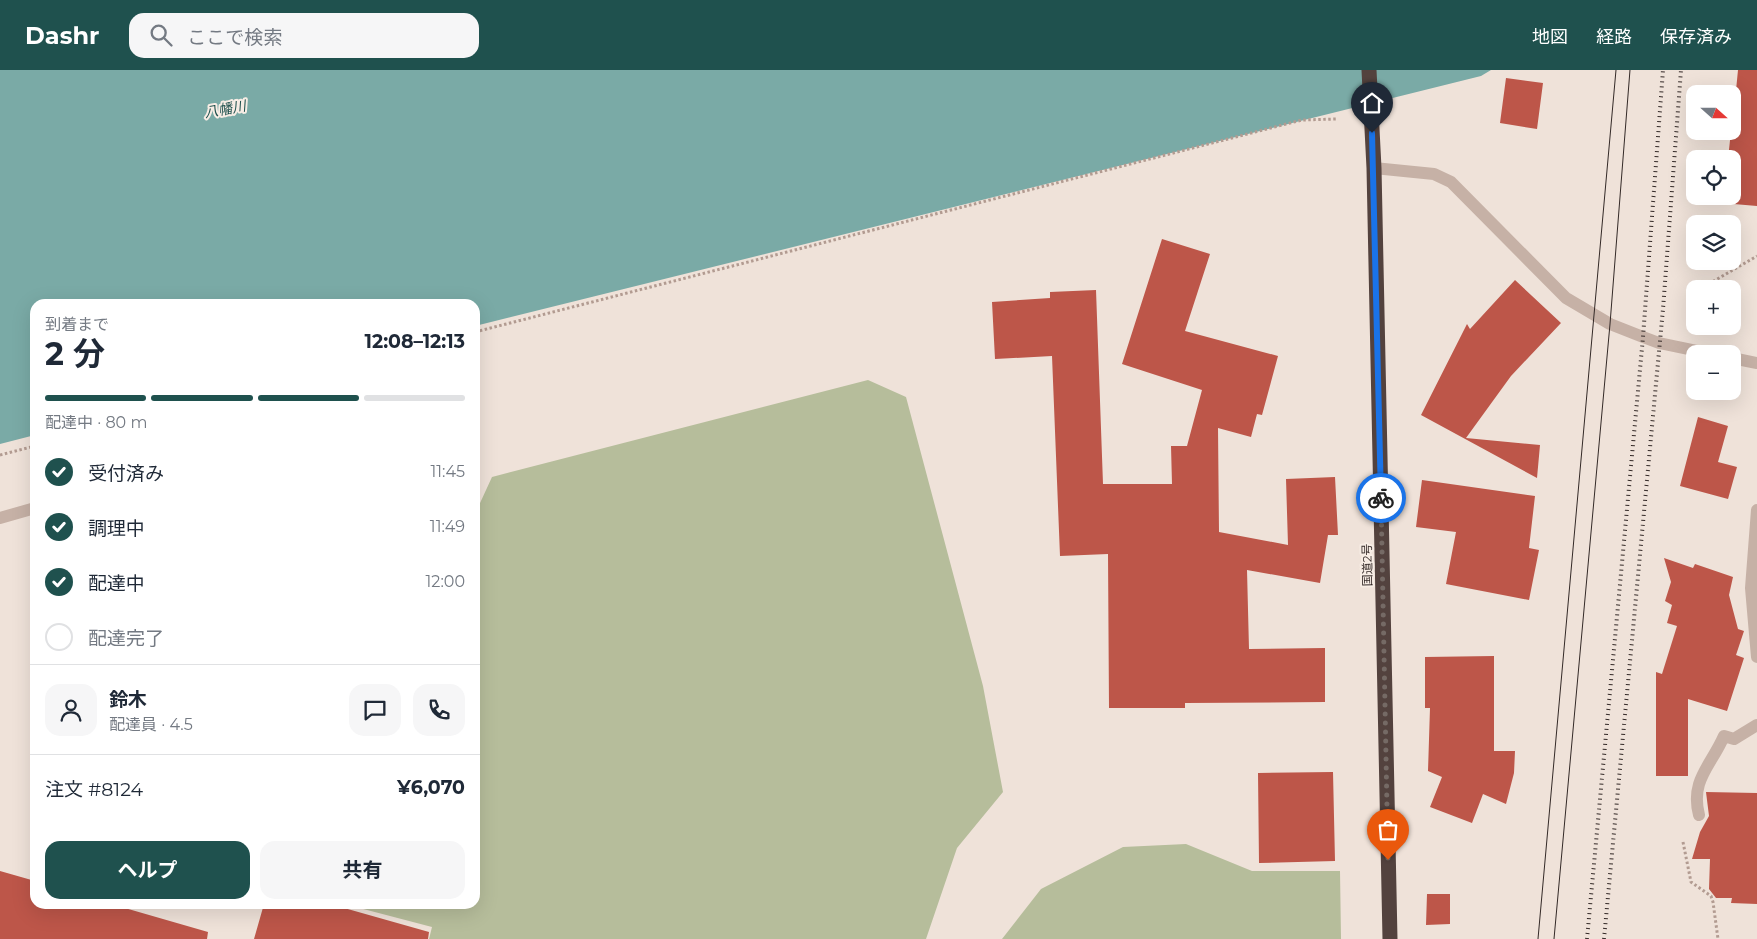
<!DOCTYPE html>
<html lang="ja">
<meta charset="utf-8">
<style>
:root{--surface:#fff;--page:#f6f6f7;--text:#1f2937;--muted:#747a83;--line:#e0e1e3;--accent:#1f514e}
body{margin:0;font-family:Montserrat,"Noto Sans JP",sans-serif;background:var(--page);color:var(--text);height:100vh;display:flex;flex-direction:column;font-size:19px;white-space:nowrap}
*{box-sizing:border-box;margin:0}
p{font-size:16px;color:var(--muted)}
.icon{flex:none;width:28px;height:28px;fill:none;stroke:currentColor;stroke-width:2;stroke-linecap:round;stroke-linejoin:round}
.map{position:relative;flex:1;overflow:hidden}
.details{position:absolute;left:30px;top:229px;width:450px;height:610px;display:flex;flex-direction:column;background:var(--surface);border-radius:15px;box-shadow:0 5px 20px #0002}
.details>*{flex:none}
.needle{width:32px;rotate:111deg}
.controls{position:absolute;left:1686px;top:15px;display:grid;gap:10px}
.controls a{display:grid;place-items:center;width:55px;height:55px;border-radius:10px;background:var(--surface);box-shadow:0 5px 20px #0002;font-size:25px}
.pin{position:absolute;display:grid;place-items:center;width:42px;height:42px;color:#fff;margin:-51px -21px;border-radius:50% 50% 50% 0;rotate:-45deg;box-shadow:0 0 5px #0007}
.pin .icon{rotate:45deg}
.courier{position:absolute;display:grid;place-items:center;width:50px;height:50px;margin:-25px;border:4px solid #1a73e8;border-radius:50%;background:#fff;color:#222;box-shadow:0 1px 6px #0007}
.overview em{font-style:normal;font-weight:700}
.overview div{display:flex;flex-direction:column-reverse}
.overview{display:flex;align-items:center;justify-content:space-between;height:85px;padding:0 15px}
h1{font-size:32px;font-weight:700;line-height:38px}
.bar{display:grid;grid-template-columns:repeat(4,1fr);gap:8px 5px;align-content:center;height:60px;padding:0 15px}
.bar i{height:6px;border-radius:4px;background:var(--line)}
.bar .active{background:var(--accent)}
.bar p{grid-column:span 4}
.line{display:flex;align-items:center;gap:12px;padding:0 15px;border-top:1px solid var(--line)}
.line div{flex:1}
.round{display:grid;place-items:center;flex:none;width:52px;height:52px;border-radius:15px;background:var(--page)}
ol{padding:0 15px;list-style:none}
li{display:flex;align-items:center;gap:15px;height:55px}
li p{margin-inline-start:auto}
li .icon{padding:5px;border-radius:50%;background:var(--accent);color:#fff;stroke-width:4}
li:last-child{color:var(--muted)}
li i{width:28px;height:28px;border:2px solid var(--line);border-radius:50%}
.button{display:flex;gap:10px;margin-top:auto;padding:10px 15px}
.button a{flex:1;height:58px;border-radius:15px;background:var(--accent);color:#fff;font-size:20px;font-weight:700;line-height:58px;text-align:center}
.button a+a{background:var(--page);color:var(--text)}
header{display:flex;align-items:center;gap:30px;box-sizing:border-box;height:70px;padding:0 25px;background:var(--accent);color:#fff}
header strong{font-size:24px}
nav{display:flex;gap:28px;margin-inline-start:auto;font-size:18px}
.search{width:350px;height:45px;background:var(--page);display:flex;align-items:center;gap:12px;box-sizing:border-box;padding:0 18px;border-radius:15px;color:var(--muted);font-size:19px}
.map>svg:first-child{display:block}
</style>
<header>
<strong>Dashr</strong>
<div class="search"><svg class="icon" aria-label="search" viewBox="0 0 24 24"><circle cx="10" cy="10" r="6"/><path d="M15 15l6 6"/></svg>ここで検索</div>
<nav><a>地図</a><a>経路</a><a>保存済み</a></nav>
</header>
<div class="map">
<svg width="1757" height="869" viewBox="0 0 1757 869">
<rect width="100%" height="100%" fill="#efe2d9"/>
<!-- green -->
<path fill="#b6bd9b" d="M 868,310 L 906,327 L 983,616 L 1003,722 L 957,778 L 926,869 L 429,869 L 432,857 L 348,835 L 475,834 L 475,444 L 492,407 Z
M 1186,774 L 1252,801 L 1340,801 L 1341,869 L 1002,869 L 1041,819 L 1123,777 Z"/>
<!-- water -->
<path fill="#7aaaa6" d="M 0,0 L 1491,0 L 1481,6 L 475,256 L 475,234 L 35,234 L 35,365 L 0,374 Z"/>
<!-- building -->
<path fill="#bd5649" d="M 1738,0 L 1757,0 L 1757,136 L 1722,133 L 1723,126 L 1732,126 L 1732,89 L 1728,89 L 1731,61 L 1732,61 Z
M 1506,8 L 1543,13 L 1537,59 L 1500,53 Z
M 1162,169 L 1210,184 L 1185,261 L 1278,286 L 1262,345 L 1257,344 L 1251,367 L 1218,358 L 1219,462 L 1288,475 L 1286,409 L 1335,407 L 1338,465 L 1328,465 L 1320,513 L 1247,500 L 1249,579 L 1325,578 L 1325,632 L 1185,633 L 1185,638 L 1109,638 L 1108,484 L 1060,486 L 1052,286 L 995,289 L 992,232 L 1050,228 L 1050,222 L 1096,220 L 1103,414 L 1172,414 L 1171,376 L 1187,376 L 1202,320 L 1122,294 Z
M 1515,210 L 1561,253 L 1511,306 L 1466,368 L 1540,375 L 1537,408 L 1421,345 L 1467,254 L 1470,259 Z
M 1698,347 L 1728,356 L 1718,392 L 1737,397 L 1728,429 L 1680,416 Z
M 1422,410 L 1535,426 L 1529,478 L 1539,480 L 1529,530 L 1446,514 L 1456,462 L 1416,457 Z
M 1664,488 L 1693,498 L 1695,494 L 1733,507 L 1729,525 L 1738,559 L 1744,561 L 1736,585 L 1744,588 L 1727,641 L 1688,629 L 1688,706 L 1656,706 L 1656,602 L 1662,604 L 1677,556 L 1667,553 L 1672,535 L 1665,531 L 1671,512 Z
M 1494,586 L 1494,681 L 1515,681 L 1514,703 L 1506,734 L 1483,724 L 1472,753 L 1430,737 L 1442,707 L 1428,701 L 1430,638 L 1425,638 L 1425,587 Z
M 1333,702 L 1335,791 L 1259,793 L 1258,703 Z
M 1706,722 L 1757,723 L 1757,834 L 1731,833 L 1732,828 L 1716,828 L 1709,819 L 1710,789 L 1692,789 L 1700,762 L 1709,746 Z
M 0,801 L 35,811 L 35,834 L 111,834 L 208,862 L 207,869 L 0,869 Z
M 1427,824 L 1450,824 L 1450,854 L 1426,855 Z
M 264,834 L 330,834 L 429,862 L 428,869 L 254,869 Z"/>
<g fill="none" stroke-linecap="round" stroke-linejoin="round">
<!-- path -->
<path stroke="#b29b91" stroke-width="3" stroke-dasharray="2.5 2.5" stroke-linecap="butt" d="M 1700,219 L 1757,186
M 1694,222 L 1695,221
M 475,262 L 1302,50 L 1336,49
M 0,385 L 35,376
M 1683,772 L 1691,812 L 1711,826 L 1713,832 L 1718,869"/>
<!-- minor -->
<path stroke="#c6b1a6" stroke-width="12" d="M 1374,98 L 1434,104 L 1451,112 L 1566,228 L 1610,254 L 1643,267 L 1659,273 L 1712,284
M 1732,288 L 1757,293
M 1757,440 L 1751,518 L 1757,587
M 0,448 L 35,438
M 1699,745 C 1690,710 1711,696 1724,666 L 1734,669 L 1757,655"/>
<!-- highway -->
<path stroke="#53423e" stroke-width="15" d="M 1369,0 L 1374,98 L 1390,869"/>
<!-- tram -->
<path stroke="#332927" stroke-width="1" d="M 1538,869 L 1616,0
M 1554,869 L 1610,254 L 1630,0"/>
<!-- rail -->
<path stroke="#332927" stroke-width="4" stroke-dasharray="1 4" stroke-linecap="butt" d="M 1587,869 L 1643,267 L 1663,0
M 1604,869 L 1663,239 L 1681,0"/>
</g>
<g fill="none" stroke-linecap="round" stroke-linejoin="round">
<!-- done -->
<path stroke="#756a65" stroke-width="5" stroke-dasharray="0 9" d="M 1381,428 L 1388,790"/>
<!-- route -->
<path stroke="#1a73e8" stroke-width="6" d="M 1372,63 L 1381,428"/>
</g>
<g text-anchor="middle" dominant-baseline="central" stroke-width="4" stroke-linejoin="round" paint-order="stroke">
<!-- street labels -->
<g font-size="12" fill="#332927" stroke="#f7ede5">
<text transform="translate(1367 495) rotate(-91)">国道2号</text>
</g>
<!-- water labels -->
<g font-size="14" font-style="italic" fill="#1f514e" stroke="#f7ede5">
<text transform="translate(225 39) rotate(-10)">八幡川</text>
</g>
</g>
</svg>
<div class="controls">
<a><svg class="needle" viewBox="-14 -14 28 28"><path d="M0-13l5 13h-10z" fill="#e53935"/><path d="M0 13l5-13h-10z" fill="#747a83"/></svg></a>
<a><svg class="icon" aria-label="locate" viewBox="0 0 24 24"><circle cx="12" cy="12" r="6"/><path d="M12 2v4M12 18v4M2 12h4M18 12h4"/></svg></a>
<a><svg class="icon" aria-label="layers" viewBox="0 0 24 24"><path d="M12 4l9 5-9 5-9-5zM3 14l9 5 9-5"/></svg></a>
<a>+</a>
<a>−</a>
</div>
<div class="pin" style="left:1388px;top:790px;background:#ea580c"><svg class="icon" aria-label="bag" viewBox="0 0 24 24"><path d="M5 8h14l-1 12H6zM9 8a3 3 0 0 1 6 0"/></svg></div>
<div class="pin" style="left:1372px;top:63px;background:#1f2937"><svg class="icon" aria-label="home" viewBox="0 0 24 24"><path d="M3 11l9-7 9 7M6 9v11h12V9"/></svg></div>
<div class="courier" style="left:1381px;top:428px"><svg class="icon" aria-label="bike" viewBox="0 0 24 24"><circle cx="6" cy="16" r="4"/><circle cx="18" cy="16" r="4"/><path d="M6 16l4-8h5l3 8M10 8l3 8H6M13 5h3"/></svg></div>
<section class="details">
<div class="overview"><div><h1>2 分</h1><p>到着まで</p></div><em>12:08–12:13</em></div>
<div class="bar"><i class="active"></i><i class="active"></i><i class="active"></i><i></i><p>配達中 · 80 m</p></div>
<ol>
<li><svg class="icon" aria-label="check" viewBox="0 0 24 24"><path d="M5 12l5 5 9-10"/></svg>受付済み<p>11:45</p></li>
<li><svg class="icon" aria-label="check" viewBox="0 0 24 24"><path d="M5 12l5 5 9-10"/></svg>調理中<p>11:49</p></li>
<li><svg class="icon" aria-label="check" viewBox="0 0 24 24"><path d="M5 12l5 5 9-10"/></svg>配達中<p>12:00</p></li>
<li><i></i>配達完了</li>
</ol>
<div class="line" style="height:90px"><a class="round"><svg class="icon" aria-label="person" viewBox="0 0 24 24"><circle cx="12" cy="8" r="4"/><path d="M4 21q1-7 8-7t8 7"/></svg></a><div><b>鈴木</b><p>配達員 · 4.5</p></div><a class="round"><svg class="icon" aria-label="chat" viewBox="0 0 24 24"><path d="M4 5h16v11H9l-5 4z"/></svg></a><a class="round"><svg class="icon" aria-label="phone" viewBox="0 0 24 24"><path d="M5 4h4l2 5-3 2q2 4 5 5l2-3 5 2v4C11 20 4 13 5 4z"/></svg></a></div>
<div class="line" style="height:65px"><div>注文 #8124</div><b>¥6,070</b></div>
<div class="button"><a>ヘルプ</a><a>共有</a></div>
</section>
</div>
